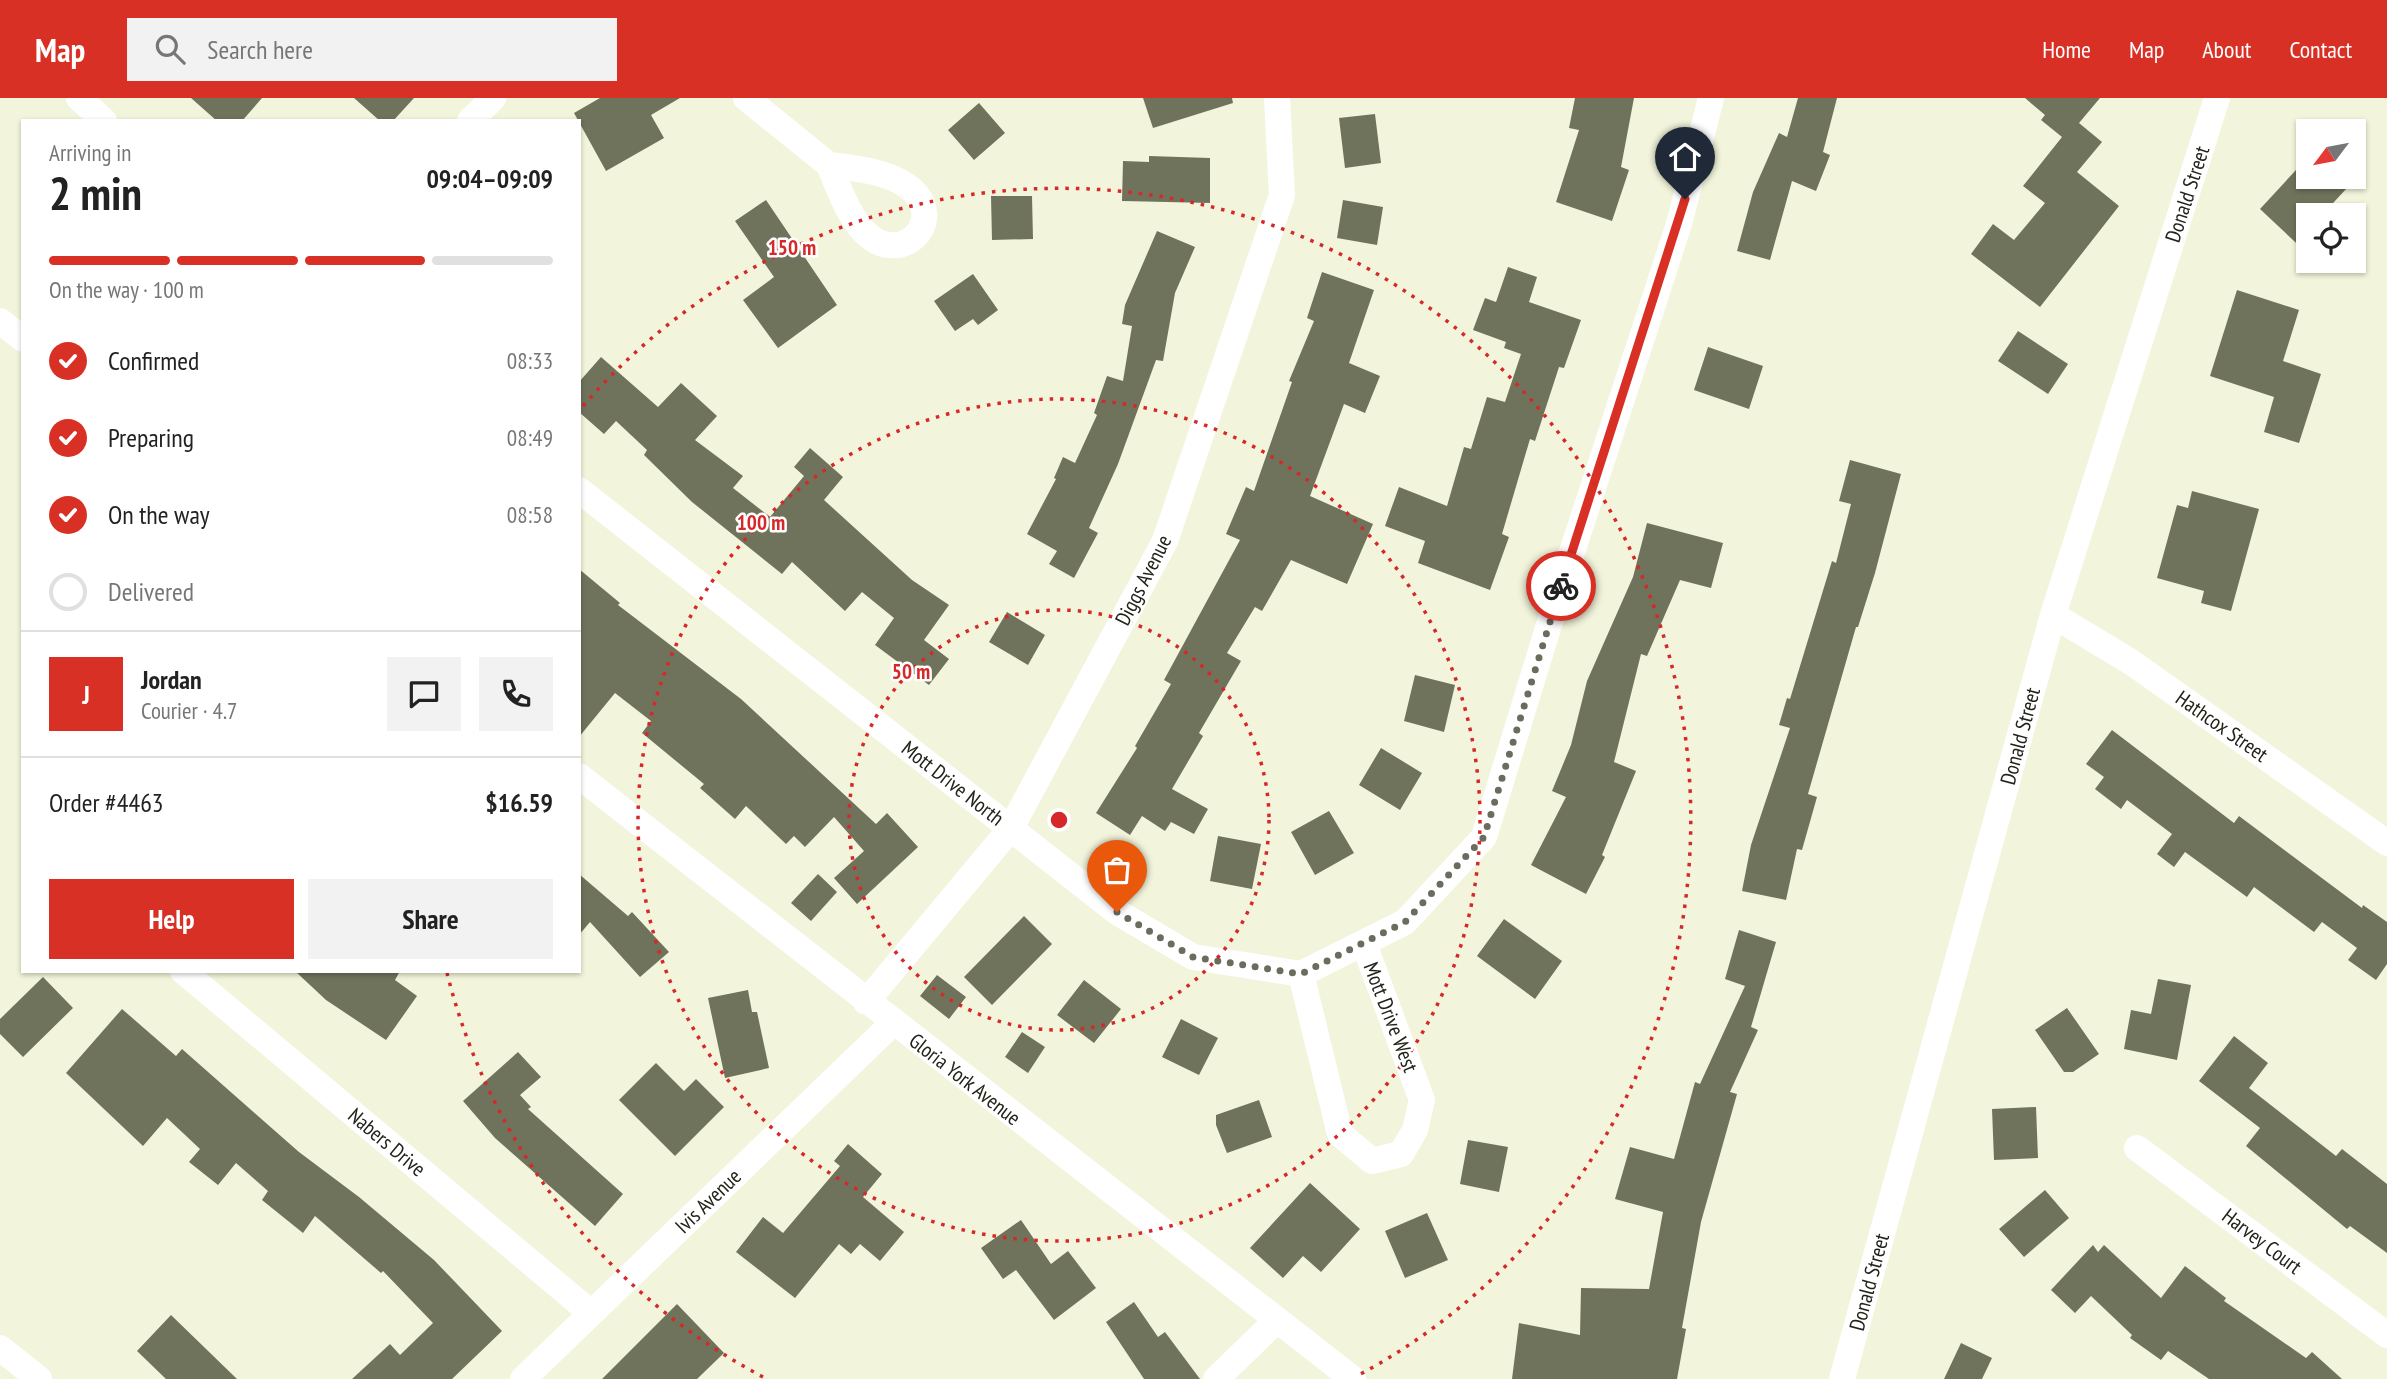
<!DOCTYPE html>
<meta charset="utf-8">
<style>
:root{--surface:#fff;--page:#f2f2f2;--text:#222;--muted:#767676;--line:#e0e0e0;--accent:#d93025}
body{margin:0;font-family:"PT Sans Narrow",sans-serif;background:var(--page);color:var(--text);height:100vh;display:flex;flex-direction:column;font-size:26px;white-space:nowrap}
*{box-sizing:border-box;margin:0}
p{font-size:23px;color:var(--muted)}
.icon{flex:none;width:38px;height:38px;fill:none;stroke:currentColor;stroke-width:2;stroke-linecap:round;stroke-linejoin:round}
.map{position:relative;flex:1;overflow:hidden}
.details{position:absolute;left:21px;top:21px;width:560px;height:854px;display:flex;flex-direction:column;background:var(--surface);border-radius:0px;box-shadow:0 2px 5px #0004}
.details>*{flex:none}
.needle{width:46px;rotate:238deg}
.fabs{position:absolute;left:2296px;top:21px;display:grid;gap:14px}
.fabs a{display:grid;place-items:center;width:70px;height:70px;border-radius:0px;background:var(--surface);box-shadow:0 2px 5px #0004;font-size:35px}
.pin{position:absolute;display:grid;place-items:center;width:60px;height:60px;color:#fff;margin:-72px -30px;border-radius:50% 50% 50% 0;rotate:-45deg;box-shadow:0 0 7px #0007}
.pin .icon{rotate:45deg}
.courier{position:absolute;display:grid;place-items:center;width:70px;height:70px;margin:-35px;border:5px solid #d93025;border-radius:50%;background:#fff;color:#222;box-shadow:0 2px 9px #0007}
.summary em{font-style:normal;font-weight:700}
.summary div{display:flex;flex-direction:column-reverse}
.summary{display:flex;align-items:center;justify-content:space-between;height:119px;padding:0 28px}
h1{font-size:46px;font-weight:700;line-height:52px}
.bar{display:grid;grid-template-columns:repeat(4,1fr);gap:10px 7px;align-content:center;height:84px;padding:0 28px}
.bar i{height:9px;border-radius:5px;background:var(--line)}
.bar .active{background:var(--accent)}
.bar p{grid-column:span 4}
.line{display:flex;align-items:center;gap:18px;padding:0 28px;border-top:2px solid var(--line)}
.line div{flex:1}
.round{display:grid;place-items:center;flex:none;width:74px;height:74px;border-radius:0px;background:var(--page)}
ol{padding:0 28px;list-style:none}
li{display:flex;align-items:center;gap:21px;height:77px}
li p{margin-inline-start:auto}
li .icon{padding:7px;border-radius:50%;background:var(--accent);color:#fff;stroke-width:4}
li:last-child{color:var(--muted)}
li i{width:38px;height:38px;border:4px solid var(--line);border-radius:50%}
.button{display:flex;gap:14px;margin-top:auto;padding:14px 28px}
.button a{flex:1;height:80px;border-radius:0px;background:var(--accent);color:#fff;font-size:28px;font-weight:700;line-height:80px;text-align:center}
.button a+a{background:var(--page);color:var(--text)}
header{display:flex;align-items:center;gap:42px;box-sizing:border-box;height:98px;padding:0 35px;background:var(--accent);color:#fff}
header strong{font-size:33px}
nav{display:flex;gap:38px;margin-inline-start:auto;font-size:24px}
.search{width:490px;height:63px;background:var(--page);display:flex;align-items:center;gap:18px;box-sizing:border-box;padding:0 24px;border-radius:0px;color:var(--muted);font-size:26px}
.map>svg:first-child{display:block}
</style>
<header>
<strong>Map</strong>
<div class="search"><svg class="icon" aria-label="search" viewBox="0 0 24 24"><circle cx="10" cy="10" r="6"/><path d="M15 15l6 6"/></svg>Search here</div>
<nav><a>Home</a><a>Map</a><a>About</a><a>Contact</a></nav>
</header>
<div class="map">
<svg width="2387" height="1281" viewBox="0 0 2387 1281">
<rect width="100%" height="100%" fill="#f2f5db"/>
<!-- building -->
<path fill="#70735b" d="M 191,0 L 262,0 L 242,23 L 217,23 Z
M 354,0 L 414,0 L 393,23 L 380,23 Z
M 600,0 L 680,0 L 651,17 L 664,40 L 606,73 L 574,15 Z
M 1143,0 L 1232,0 L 1233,5 L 1153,30 Z
M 1575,0 L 1634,0 L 1621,69 L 1629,72 L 1612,123 L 1556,104 L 1579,32 L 1569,30 Z
M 1798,0 L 1837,0 L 1823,54 L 1830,57 L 1816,93 L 1792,83 L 1770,162 L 1737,153 L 1753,94 L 1779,35 L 1787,39 Z
M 2025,0 L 2100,0 L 2079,25 L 2102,44 L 2077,74 L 2119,108 L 2040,209 L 1971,156 L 1993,126 L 2014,142 L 2045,105 L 2023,88 L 2062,39 L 2041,22 L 2045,17 Z
M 979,5 L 1005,35 L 974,62 L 948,32 Z
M 1375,16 L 1381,65 L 1345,70 L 1339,20 Z
M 1149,58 L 1210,60 L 1210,105 L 1122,103 L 1123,63 L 1149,64 Z
M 2308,59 L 2308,79 L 2335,79 L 2347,90 L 2322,117 L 2308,117 L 2308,156 L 2260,111 Z
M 991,98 L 1032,98 L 1033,141 L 992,142 Z
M 766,102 L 837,207 L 778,250 L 743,202 L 774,179 L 735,123 Z
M 1343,102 L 1383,109 L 1377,147 L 1337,140 Z
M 1157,133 L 1195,149 L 1175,195 L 1163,263 L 1156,262 L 1118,366 L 1089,430 L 1098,435 L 1074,480 L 1049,466 L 1057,453 L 1027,436 L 1056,381 L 1054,380 L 1063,359 L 1075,365 L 1097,317 L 1094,315 L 1107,278 L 1123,283 L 1132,228 L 1122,226 L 1125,207 Z
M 1508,169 L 1537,179 L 1529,204 L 1581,222 L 1564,270 L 1559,269 L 1535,343 L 1530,341 L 1502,436 L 1509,439 L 1490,492 L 1418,465 L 1425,443 L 1385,428 L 1399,389 L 1447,408 L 1464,349 L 1471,351 L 1487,299 L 1505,304 L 1521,256 L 1504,250 L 1506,244 L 1473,232 L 1485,200 L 1496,204 Z
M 1322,174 L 1374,192 L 1349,265 L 1380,278 L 1365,315 L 1344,306 L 1310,398 L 1373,426 L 1347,486 L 1291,462 L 1262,513 L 1255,509 L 1227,555 L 1241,563 L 1199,635 L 1203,638 L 1172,691 L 1208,711 L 1194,736 L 1171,724 L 1165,733 L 1142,718 L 1130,737 L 1096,715 L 1137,650 L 1135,648 L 1171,586 L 1164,582 L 1240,442 L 1226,436 L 1246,389 L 1254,393 L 1292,284 L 1289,283 L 1314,223 L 1307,220 Z
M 973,176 L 998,212 L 978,227 L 973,221 L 955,233 L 934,203 Z
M 2237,192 L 2299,212 L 2283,263 L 2321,276 L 2299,345 L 2264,334 L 2274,299 L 2210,278 Z
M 2018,233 L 2068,266 L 2048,296 L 1998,263 Z
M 1708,249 L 1763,268 L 1749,311 L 1694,292 Z
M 601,259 L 658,309 L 681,285 L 717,318 L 695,342 L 743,378 L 733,390 L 770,419 L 804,378 L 794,369 L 810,350 L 843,379 L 824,402 L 912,482 L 949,507 L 924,542 L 949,561 L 929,587 L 875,547 L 894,520 L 862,494 L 845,513 L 792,464 L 782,476 L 692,404 L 644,357 L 647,352 L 616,323 L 604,336 L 579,314 L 579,284 Z
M 1850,362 L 1901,376 L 1875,475 L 1858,529 L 1856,529 L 1808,696 L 1817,699 L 1802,752 L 1797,751 L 1786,802 L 1742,793 L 1751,747 L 1790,630 L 1779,627 L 1787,600 L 1790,601 L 1832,463 L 1836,465 L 1851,406 L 1839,403 Z
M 2192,393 L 2259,411 L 2231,513 L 2201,505 L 2204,493 L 2157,480 L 2177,407 L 2188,410 Z
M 1647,425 L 1723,445 L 1711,490 L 1680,482 L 1647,558 L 1641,556 L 1614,664 L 1636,673 L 1602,757 L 1605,759 L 1586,796 L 1531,767 L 1566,699 L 1552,693 L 1571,647 L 1587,583 L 1633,479 Z
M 579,471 L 620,505 L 618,507 L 741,601 L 876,726 L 887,715 L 918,749 L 857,806 L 834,780 L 864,753 L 834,719 L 805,749 L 794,738 L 786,746 L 746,708 L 735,721 L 700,690 L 704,686 L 642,635 L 651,623 L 615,595 L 579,639 Z
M 1007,514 L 1045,537 L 1028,567 L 989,544 Z
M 1415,577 L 1455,587 L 1444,634 L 1404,623 Z
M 2112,632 L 2234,725 L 2239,718 L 2362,810 L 2363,807 L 2387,824 L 2387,866 L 2376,882 L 2348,862 L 2357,850 L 2322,824 L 2314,834 L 2254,789 L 2247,799 L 2185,754 L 2174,769 L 2157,756 L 2172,736 L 2127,702 L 2121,711 L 2095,691 L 2104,679 L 2086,666 Z
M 1381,650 L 1422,675 L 1400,712 L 1359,687 Z
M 1329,713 L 1354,755 L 1315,777 L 1291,734 Z
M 1218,738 L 1261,746 L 1252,791 L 1210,783 Z
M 579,776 L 628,818 L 632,814 L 669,854 L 640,879 L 590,824 L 579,837 Z
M 818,776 L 837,794 L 811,823 L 791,805 Z
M 1024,818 L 1052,846 L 992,907 L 964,879 Z
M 1504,821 L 1562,863 L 1535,901 L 1477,858 Z
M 1739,832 L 1776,844 L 1751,929 L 1758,932 L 1730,994 L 1737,996 L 1701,1124 L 1682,1230 L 1686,1231 L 1677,1281 L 1512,1281 L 1519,1225 L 1580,1237 L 1581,1190 L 1649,1191 L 1663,1114 L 1615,1101 L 1630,1049 L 1674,1061 L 1695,984 L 1700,986 L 1745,888 L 1725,881 Z
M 295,873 L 400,873 L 395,882 L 417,898 L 386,942 L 326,902 Z
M 937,877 L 966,899 L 949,921 L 920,898 Z
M 43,879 L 73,910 L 23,959 L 0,936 L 0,921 Z
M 2158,881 L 2191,887 L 2177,962 L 2124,951 L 2131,912 L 2151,916 Z
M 1084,882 L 1121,911 L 1094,945 L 1057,917 Z
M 748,892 L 752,914 L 757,914 L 769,970 L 725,980 L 708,900 Z
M 2067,910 L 2099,956 L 2073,974 L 2064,974 L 2035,932 Z
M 122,911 L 176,958 L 182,951 L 299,1054 L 359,1099 L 434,1162 L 502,1233 L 452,1281 L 352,1281 L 390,1246 L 400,1257 L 433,1225 L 383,1173 L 381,1175 L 315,1118 L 303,1135 L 262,1102 L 268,1093 L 236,1065 L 218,1087 L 189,1064 L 200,1051 L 167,1020 L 143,1048 L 66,975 Z
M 1181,921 L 1218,940 L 1199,977 L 1162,959 Z
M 1022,934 L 1045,949 L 1028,975 L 1005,959 Z
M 2234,938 L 2268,965 L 2249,990 L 2336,1058 L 2342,1051 L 2387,1086 L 2387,1155 L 2350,1128 L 2347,1131 L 2246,1048 L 2260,1030 L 2199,983 Z
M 518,954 L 541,979 L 520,997 L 531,1009 L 528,1011 L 623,1096 L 595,1128 L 495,1040 L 463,1003 Z
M 656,965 L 684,993 L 696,981 L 724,1009 L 675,1058 L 619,1002 Z
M 1259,1002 L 1272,1039 L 1227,1055 L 1216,1027 L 1216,1017 Z
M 2036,1009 L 2038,1060 L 1994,1062 L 1992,1011 Z
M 1468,1042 L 1508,1049 L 1499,1094 L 1460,1086 Z
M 848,1046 L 882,1076 L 863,1099 L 904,1134 L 880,1163 L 860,1146 L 851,1156 L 839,1146 L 795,1200 L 736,1154 L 763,1119 L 783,1135 L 840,1068 L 834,1063 Z
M 1310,1085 L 1360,1131 L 1321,1174 L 1303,1158 L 1283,1180 L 1250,1150 Z
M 2045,1092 L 2069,1120 L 2024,1159 L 1999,1131 Z
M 1427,1115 L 1448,1162 L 1405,1180 L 1385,1133 Z
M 1021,1122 L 1051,1166 L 1068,1153 L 1096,1190 L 1054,1222 L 1016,1172 L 1003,1181 L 981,1150 Z
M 2093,1147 L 2098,1154 L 2104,1147 L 2161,1200 L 2185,1168 L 2226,1200 L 2224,1203 L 2306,1260 L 2312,1254 L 2342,1281 L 2209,1281 L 2168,1253 L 2161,1262 L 2130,1240 L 2132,1237 L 2091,1198 L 2075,1215 L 2051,1192 Z
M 1134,1204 L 1158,1239 L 1165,1234 L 1200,1281 L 1144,1281 L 1106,1224 Z
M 677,1206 L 724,1255 L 697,1281 L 602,1281 Z
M 171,1217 L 237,1281 L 166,1281 L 137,1253 Z
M 1961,1245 L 1992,1260 L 1982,1281 L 1944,1281 Z"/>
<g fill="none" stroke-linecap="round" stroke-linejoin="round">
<!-- minor -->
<path stroke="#fff" stroke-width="26" d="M 79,0 L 104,23
M 746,0 L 829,67
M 470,23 L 493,0
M 829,67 C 856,70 897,74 916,96 C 942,128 901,165 869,138 C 849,122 839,90 829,67 Z
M 0,223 L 23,241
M 579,392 L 1117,814 L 1193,859 L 1301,876 L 1405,824 L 1484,739 L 1560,491 L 1679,126 L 1711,0
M 2053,517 L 2131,564 L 2387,745
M 579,678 L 1353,1281
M 183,873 L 591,1215
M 1301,876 L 1340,1036 L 1372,1063 L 1401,1056 L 1415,1032 L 1422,1002 L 1364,846
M 866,904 L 1011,730 L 1165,443 L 1282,97 L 1277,0
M 2137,1050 L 2387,1237
M 0,1250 L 39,1281
M 523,1281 L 893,925
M 1216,1281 L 1277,1222
M 1842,1281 L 2053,517 L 2217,0"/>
</g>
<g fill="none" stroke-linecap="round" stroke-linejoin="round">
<!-- done -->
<path stroke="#6b6c5e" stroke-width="7" stroke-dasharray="0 12.6" d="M 1117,814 L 1193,859 L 1301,876 L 1405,824 L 1484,739 L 1561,488"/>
<!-- route -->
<path stroke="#d93025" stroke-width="9" d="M 1561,488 L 1685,101"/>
</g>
<!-- distance rings -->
<g fill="none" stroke="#d62828" stroke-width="3.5" stroke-dasharray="3.5 7">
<circle cx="1059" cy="722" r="210"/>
<circle cx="1059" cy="722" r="421"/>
<path d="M763 1279A631 631 0 0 1 447 875M583 308A631 631 0 1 1 1355 1279"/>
</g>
<g text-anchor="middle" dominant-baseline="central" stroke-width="5" stroke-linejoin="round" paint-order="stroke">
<!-- street labels -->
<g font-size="21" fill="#22231a" stroke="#fff">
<text transform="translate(2187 96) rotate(-72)">Donald Street</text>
<text transform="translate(1143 482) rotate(-63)">Diggs Avenue</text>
<text transform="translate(2222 628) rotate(35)">Hathcox Street</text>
<text transform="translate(2020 638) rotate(-75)">Donald Street</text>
<text transform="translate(953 685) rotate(38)">Mott Drive North</text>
<text transform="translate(1391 919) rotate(69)">Mott Drive West</text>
<text transform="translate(965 981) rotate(38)">Gloria York Avenue</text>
<text transform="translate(387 1044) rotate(40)">Nabers Drive</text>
<text transform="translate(708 1103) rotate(-44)">Ivis Avenue</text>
<text transform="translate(2262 1143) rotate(37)">Harvey Court</text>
<text transform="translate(1869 1184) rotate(-75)">Donald Street</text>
</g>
</g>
<circle cx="1059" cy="722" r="10" fill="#d62828" stroke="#fff" stroke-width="3.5"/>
<g font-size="21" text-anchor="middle" font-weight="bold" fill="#d62828" stroke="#fff" stroke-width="5" stroke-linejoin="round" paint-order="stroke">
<text x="792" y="157">150 m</text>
<text x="761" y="432">100 m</text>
<text x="911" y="581">50 m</text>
</g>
</svg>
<div class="fabs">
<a><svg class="needle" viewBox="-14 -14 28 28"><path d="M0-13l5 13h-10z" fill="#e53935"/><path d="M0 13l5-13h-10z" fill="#767676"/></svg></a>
<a><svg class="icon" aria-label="locate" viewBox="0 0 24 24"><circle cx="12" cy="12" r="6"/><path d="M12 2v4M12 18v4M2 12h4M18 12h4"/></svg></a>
</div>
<div class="pin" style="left:1117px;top:814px;background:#ea580c"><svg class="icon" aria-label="bag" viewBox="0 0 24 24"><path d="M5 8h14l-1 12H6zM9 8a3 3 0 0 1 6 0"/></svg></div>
<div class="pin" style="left:1685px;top:101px;background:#1f2937"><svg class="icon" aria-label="home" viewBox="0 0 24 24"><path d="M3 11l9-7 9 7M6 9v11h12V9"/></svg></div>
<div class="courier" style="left:1561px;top:488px"><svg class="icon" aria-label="bike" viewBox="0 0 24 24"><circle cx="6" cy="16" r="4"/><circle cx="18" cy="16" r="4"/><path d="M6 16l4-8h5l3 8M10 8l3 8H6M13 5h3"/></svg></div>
<section class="details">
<div class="summary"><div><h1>2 min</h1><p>Arriving in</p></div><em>09:04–09:09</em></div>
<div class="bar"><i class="active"></i><i class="active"></i><i class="active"></i><i></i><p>On the way · 100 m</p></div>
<ol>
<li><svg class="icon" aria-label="check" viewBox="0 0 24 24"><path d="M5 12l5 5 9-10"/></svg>Confirmed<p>08:33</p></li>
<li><svg class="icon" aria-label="check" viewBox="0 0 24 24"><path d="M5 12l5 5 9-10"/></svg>Preparing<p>08:49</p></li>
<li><svg class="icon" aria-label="check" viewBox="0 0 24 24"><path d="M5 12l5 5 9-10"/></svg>On the way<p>08:58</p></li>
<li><i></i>Delivered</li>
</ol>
<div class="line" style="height:126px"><b class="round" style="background:var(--accent);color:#fff">J</b><div><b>Jordan</b><p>Courier · 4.7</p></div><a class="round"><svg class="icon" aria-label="chat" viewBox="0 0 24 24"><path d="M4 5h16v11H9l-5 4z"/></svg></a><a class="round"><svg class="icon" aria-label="phone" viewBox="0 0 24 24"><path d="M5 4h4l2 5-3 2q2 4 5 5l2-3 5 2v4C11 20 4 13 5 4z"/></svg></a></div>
<div class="line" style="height:91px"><div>Order #4463</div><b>$16.59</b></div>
<div class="button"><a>Help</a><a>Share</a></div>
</section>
</div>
